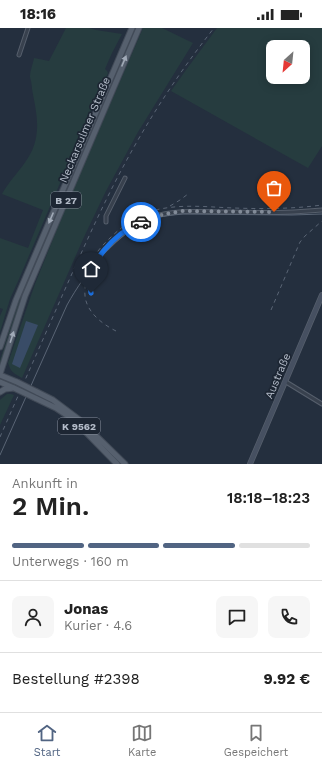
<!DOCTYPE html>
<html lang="de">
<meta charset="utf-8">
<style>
:root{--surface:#fff;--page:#f6f6f6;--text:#222;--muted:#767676;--line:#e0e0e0;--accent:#516482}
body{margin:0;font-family:"Work Sans",sans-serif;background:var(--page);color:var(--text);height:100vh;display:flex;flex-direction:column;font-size:15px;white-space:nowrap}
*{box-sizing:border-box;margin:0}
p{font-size:13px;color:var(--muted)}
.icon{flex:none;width:22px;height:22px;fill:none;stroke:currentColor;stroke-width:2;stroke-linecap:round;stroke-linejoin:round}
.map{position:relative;height:436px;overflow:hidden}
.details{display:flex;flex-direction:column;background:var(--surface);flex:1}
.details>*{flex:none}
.needle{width:26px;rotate:207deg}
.tools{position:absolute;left:266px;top:12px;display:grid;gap:8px}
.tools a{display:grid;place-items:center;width:44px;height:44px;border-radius:8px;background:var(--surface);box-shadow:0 2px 10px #0003;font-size:20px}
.pin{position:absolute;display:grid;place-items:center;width:34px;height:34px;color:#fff;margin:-41px -17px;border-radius:50% 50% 50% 0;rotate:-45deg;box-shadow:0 0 4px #0007}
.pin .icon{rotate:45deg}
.courier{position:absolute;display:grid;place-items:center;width:40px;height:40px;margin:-20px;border:3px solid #1a73e8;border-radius:50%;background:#fff;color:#222;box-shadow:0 1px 5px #0007}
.summary em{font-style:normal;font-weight:600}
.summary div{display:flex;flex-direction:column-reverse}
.summary{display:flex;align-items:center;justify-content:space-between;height:68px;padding:0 12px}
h1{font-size:26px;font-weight:600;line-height:30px}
.bar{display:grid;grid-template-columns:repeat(4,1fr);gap:6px 4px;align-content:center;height:48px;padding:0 12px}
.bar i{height:5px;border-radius:3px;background:var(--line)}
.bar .active{background:var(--accent)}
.bar p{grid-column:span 4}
.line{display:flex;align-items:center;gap:10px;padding:0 12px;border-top:1px solid var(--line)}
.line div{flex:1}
.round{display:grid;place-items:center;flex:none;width:42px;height:42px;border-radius:8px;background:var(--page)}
.status{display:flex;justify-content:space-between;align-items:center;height:28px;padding:0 20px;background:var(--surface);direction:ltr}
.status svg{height:11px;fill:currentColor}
.tab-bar{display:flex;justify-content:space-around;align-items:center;height:56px;border-top:1px solid var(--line);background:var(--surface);font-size:11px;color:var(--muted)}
.tab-bar a{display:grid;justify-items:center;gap:2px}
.tab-bar .active{color:var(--accent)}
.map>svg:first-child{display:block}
</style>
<div class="status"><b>18:16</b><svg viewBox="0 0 49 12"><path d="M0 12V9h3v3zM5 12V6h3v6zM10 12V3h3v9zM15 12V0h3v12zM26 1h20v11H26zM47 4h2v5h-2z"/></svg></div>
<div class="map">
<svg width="322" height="436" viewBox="0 0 322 436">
<rect width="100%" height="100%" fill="#242f3e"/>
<!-- green -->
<path fill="#263c3f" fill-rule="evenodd" d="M 66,0 L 89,0 L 96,2 L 122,6 L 112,25 L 105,41 L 107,43 L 108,45 L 87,92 L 19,251 L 10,271 L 0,304 L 0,288 L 3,281 L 0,280 L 0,210 L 28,220 L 43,182 L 2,166 C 12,148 30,134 35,114 C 40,96 35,78 32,61 C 32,57 31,53 30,49 C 30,43 33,36 34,30 L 49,33 Z
M 129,0 L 130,0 L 19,257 Z
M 134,0 L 136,0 L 33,241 L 23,268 L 0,336 L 0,332 L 23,260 Z
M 143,0 L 162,0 L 193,15 L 138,104 L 106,163 L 84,209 L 22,350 C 13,345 11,344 8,335 L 35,256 L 72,164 Z
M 217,0 L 322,0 L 322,118 L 308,140 L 171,63 L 186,42 ZM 273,19 L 303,19 L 303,49 L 273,49 Z
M 7,366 L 11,366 L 14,367 L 0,397 L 0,372 L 1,371 Z"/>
<!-- water -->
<path fill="#394c67" d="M 26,293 L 38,297 L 20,340 L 12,336 Z"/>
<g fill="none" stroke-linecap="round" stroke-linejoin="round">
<defs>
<path id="minor" d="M 19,27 L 28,0
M 106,194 L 106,188 L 125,150
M 91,265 C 87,248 95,230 108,219 C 121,206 135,194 153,189 C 177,181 203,184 228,184 C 259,185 291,185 322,182
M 286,354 L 322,376"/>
<path id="secondary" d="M 250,436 L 322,267"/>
<path id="primary" d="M 0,319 L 16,272 L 132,0
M 0,346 L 25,268 L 139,0
M 0,347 L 17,354
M 0,354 L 14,360
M 0,364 L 5,361 L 14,360
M 37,364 L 53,372 L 81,393 L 125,436
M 35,370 L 56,380 L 74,392 L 117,436"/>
</defs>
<!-- minor casing -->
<use href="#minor" stroke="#565f6c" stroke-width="5"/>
<!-- secondary casing -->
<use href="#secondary" stroke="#565f6c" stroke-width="6"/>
<!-- primary casing -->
<use href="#primary" stroke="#414a57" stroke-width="7"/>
<!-- minor -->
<use href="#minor" stroke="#38414e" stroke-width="3"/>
<!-- secondary -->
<use href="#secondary" stroke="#465061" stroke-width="4.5"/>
<!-- primary -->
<use href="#primary" stroke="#56606e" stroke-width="5"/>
<!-- tram -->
<path stroke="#5a6575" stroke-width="1" d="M 0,427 L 67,277 C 86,243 115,206 152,191 C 162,188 173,187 183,186 L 292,187 L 322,186"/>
<!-- rail -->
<path stroke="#5a6575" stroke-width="1" stroke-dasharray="4 4" stroke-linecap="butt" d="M 170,178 L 180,172 L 188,166
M 271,282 L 300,214 L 305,208 L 322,193
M 116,303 C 100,295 83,281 85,262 C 86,240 93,226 109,211 C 120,200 134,189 149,184 C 176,175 206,179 234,180 C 264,181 292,181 322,177
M 0,409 C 22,359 44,309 66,259 C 84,219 102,178 123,139 C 149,90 180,43 214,0"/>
<defs>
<path id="primary-bridge" d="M 17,354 L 37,364
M 14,360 L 35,370"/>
</defs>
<!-- primary-bridge casing -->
<use href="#primary-bridge" stroke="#414a57" stroke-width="7" stroke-linecap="butt"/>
<!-- primary-bridge -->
<use href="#primary-bridge" stroke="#56606e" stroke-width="5"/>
</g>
<!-- one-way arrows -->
<defs><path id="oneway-solid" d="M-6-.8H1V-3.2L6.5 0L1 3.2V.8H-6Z"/></defs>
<g fill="#a1aab7">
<use href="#oneway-solid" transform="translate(124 33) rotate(-67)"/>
<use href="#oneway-solid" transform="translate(51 190) rotate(113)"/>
<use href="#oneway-solid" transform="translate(12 309) rotate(-72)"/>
</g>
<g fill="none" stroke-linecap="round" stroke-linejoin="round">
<!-- done -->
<path stroke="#828b98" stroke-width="4" stroke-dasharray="0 7.2" d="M 141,194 C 155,188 168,185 183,183 L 274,184"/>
<!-- route -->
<path stroke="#1a73e8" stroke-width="5" d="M 91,265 C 84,235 116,205 141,194"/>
</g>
<g text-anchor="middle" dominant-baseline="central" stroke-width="3.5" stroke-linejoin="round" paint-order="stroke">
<!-- shield labels -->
<g fill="#1d2633" stroke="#878f9c" stroke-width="1">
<rect x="51" y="164" width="30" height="16" rx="3"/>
<rect x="58" y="390" width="42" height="16" rx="3"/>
</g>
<g font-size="10" font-weight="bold" fill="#b4bcc9">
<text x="66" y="172">B 27</text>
<text x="79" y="398">K 9562</text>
</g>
<!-- street labels -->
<g font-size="11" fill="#b4bcc9" stroke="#1d2633">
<text transform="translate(85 102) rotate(-67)">Neckarsulmer Straße</text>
<text transform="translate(278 348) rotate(-67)">Austraße</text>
</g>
</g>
</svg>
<div class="tools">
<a><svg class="needle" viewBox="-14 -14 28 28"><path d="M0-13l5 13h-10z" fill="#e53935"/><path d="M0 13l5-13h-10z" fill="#767676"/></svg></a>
</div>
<div class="pin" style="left:274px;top:184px;background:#ea580c"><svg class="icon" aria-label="bag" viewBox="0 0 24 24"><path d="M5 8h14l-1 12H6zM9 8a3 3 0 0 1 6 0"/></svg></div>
<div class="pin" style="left:91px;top:265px;background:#1f2937"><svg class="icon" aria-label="home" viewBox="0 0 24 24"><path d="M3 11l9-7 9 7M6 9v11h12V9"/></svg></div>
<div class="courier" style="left:141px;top:194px"><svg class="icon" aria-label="car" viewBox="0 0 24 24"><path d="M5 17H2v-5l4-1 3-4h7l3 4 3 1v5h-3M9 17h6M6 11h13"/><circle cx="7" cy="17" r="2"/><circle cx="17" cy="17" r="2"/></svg></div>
</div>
<section class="details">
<div class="summary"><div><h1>2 Min.</h1><p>Ankunft in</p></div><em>18:18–18:23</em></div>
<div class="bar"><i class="active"></i><i class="active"></i><i class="active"></i><i></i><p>Unterwegs · 160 m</p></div>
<div class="line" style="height:72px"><a class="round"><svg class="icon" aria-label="person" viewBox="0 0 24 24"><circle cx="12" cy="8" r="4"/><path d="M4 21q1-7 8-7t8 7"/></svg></a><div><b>Jonas</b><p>Kurier · 4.6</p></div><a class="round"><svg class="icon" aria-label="chat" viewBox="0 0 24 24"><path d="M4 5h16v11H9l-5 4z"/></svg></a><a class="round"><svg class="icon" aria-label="phone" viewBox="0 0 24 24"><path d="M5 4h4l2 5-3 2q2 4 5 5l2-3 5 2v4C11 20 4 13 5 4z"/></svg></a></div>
<div class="line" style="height:52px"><div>Bestellung #2398</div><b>9.92 €</b></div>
</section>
<nav class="tab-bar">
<a class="active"><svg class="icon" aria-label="home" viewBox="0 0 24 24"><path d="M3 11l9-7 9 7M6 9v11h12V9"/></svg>Start</a>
<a><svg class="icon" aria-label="map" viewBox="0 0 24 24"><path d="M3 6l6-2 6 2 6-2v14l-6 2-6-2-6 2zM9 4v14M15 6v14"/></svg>Karte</a>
<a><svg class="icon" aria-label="saved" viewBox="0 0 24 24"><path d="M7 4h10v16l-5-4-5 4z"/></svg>Gespeichert</a>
</nav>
